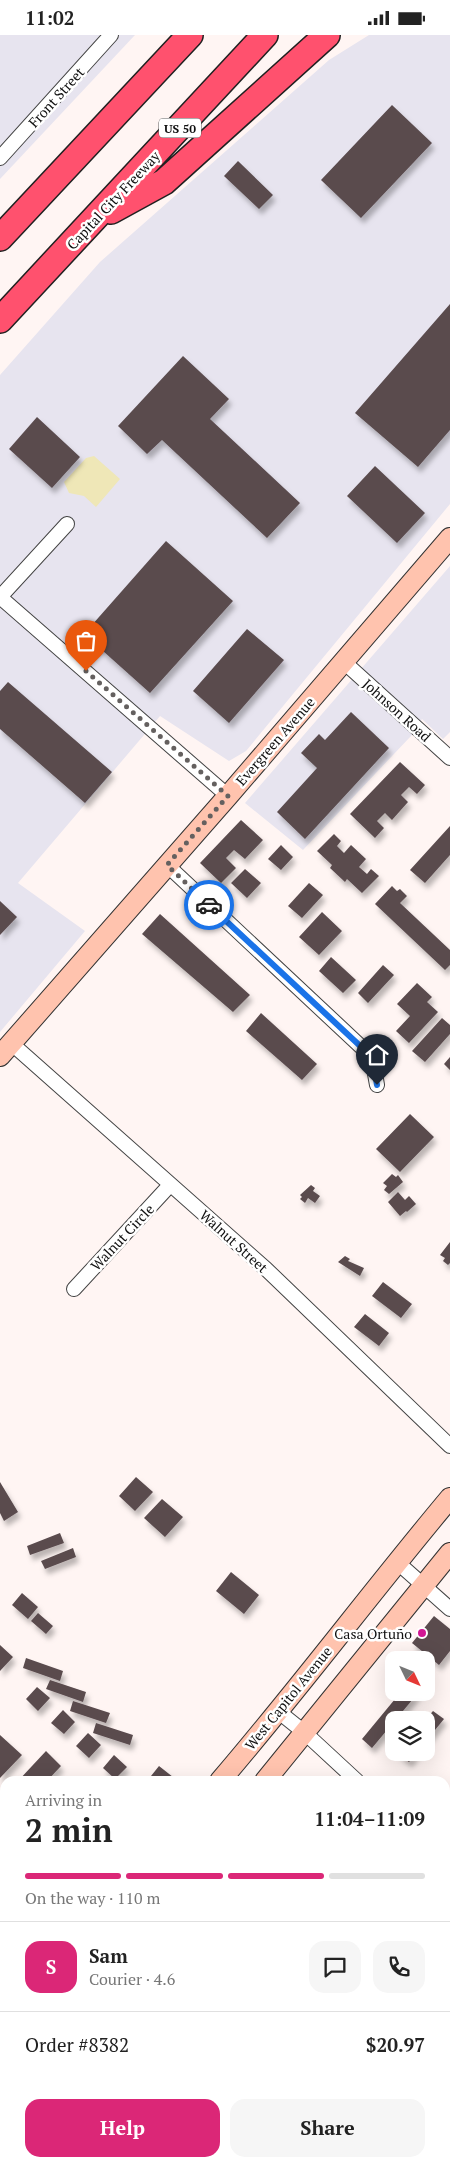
<!DOCTYPE html>
<meta charset="utf-8">
<style>
:root{--surface:#fff;--page:#f6f6f6;--text:#222;--muted:#767676;--line:#e0e0e0;--accent:#db2777}
body{margin:0;font-family:"PT Serif",serif;background:var(--page);color:var(--text);height:100vh;display:flex;flex-direction:column;font-size:19px;white-space:nowrap}
*{box-sizing:border-box;margin:0}
p{font-size:16px;color:var(--muted)}
.icon{flex:none;width:28px;height:28px;fill:none;stroke:currentColor;stroke-width:2;stroke-linecap:round;stroke-linejoin:round}
.map{position:relative;flex:1;overflow:hidden}
.details{position:absolute;left:0px;top:1741px;width:450px;height:391px;display:flex;flex-direction:column;background:var(--surface);border-radius:15px 15px 0 0;box-shadow:0 5px 20px #0002}
.details>*{flex:none}
.needle{width:32px;rotate:133deg}
.buttons{position:absolute;left:385px;top:1616px;display:grid;gap:10px}
.buttons a{display:grid;place-items:center;width:50px;height:50px;border-radius:10px;background:var(--surface);box-shadow:0 5px 20px #0002;font-size:25px}
.pin{position:absolute;display:grid;place-items:center;width:42px;height:42px;color:#fff;margin:-51px -21px;border-radius:50% 50% 50% 0;rotate:-45deg;box-shadow:0 0 5px #0007}
.pin .icon{rotate:45deg}
.courier{position:absolute;display:grid;place-items:center;width:50px;height:50px;margin:-25px;border:4px solid #1a73e8;border-radius:50%;background:#fff;color:#222;box-shadow:0 1px 6px #0007}
.head em{font-style:normal;font-weight:600}
.head div{display:flex;flex-direction:column-reverse}
.head{display:flex;align-items:center;justify-content:space-between;height:85px;padding:0 25px}
h1{font-size:32px;font-weight:600;line-height:38px}
.bar{display:grid;grid-template-columns:repeat(4,1fr);gap:8px 5px;align-content:center;height:60px;padding:0 25px}
.bar i{height:6px;border-radius:4px;background:var(--line)}
.bar .current{background:var(--accent)}
.bar p{grid-column:span 4}
.line{display:flex;align-items:center;gap:12px;padding:0 25px;border-top:1px solid var(--line)}
.line div{flex:1}
.round{display:grid;place-items:center;flex:none;width:52px;height:52px;border-radius:15px;background:var(--page)}
.cta{display:flex;gap:10px;margin-top:auto;padding:10px 25px}
.cta a{flex:1;height:58px;border-radius:15px;background:var(--accent);color:#fff;font-size:20px;font-weight:600;line-height:58px;text-align:center}
.cta a+a{background:var(--page);color:var(--text)}
.status{display:flex;justify-content:space-between;align-items:center;height:35px;padding:0 25px;background:var(--surface);direction:ltr}
.status svg{height:14px;fill:currentColor}
.map>svg:first-child{display:block}
</style>
<div class="status"><b>11:02</b><svg viewBox="0 0 49 12"><path d="M0 12V9h3v3zM5 12V6h3v6zM10 12V3h3v9zM15 12V0h3v12zM26 1h20v11H26zM47 4h2v5h-2z"/></svg></div>
<div class="map">
<svg width="450" height="2132" viewBox="0 0 450 2132">
<defs>
<filter id="shadow"><feDropShadow dx="3" dy="5.5" stdDeviation="2.5" flood-color="#0004"/></filter>
</defs>
<rect width="100%" height="100%" fill="#fff5f3"/>
<!-- industrial -->
<path fill="#e7e4ef" d="M 0,0 L 135,0 L 0,144 Z
M 369,0 L 450,0 L 450,469 L 246,716 L 229,726 L 160,681 L 144,700 L 18,848 L 85,896 L 0,997 L 0,340 L 100,227 L 329,25 Z
M 450,531 L 450,697 L 443,704 L 422,684 L 411,701 L 303,815 L 245,768 Z"/>
<!-- green -->
<path fill="#efe7b7" d="M 94,421 L 120,444 L 96,472 L 84,461 L 69,458 L 64,447 L 86,423 Z
M 0,1857 L 5,1861 L 5,1928 L 0,1933 Z"/>
<!-- building -->
<path fill="#5a4b4e" filter="url(#shadow)" d="M 392,70 L 432,108 L 361,183 L 321,145 Z
M 238,126 L 273,160 L 259,174 L 224,141 Z
M 450,269 L 450,395 L 418,432 L 355,378 Z
M 183,321 L 229,364 L 210,384 L 300,468 L 267,503 L 162,405 L 147,419 L 118,391 Z
M 37,382 L 80,422 L 52,453 L 9,414 Z
M 375,431 L 425,478 L 397,508 L 347,461 Z
M 166,506 L 233,566 L 150,658 L 84,599 Z
M 247,594 L 284,625 L 229,688 L 193,656 Z
M 8,647 L 112,737 L 85,768 L 0,694 L 0,656 Z
M 351,677 L 389,713 L 305,804 L 277,777 L 317,733 L 301,718 L 319,699 L 325,705 Z
M 400,727 L 425,750 L 417,759 L 409,752 L 401,760 L 408,767 L 392,785 L 385,778 L 377,786 L 384,793 L 375,803 L 350,779 Z
M 241,785 L 263,805 L 245,824 L 234,815 L 226,823 L 236,833 L 221,848 L 200,828 Z
M 450,791 L 450,820 L 425,848 L 410,835 Z
M 334,799 L 341,806 L 337,811 L 344,818 L 351,810 L 366,824 L 359,832 L 367,839 L 371,834 L 379,841 L 362,858 L 347,844 L 345,847 L 330,833 L 332,830 L 317,816 Z
M 281,810 L 293,822 L 281,835 L 268,824 Z
M 245,834 L 261,848 L 247,863 L 231,848 Z
M 309,848 L 323,860 L 302,883 L 288,871 Z
M 392,851 L 397,856 L 400,854 L 407,861 L 400,868 L 450,915 L 450,930 L 445,935 L 375,869 Z
M 0,866 L 17,882 L 0,900 Z
M 322,877 L 342,896 L 319,920 L 299,902 Z
M 160,879 L 250,960 L 233,977 L 142,899 Z
M 331,922 L 356,945 L 343,958 L 319,936 Z
M 383,930 L 394,940 L 368,968 L 358,958 Z
M 417,948 L 432,962 L 427,967 L 438,977 L 409,1008 L 396,996 L 410,981 L 397,969 Z
M 261,978 L 317,1029 L 302,1045 L 246,996 Z
M 442,983 L 450,990 L 450,999 L 425,1027 L 412,1016 Z
M 450,1022 L 450,1035 L 444,1029 Z
M 410,1079 L 434,1102 L 400,1137 L 376,1114 Z
M 392,1139 L 396,1142 L 398,1140 L 403,1147 L 389,1159 L 384,1155 L 387,1151 L 383,1148 Z
M 311,1150 L 315,1153 L 313,1156 L 320,1161 L 315,1168 L 308,1163 L 305,1168 L 300,1164 L 302,1162 L 300,1160 Z
M 398,1157 L 405,1165 L 409,1161 L 416,1169 L 407,1177 L 406,1176 L 400,1181 L 388,1167 Z
M 450,1207 L 450,1228 L 448,1230 L 443,1226 L 445,1223 L 440,1220 Z
M 345,1221 L 350,1224 L 348,1226 L 364,1233 L 360,1241 L 338,1227 Z
M 383,1247 L 412,1269 L 401,1283 L 372,1261 Z
M 365,1279 L 389,1298 L 379,1311 L 354,1292 Z
M 136,1442 L 153,1457 L 135,1476 L 119,1461 Z
M 0,1447 L 18,1477 L 4,1486 L 0,1478 Z
M 162,1464 L 183,1482 L 165,1502 L 144,1483 Z
M 60,1498 L 64,1508 L 30,1520 L 27,1511 Z
M 73,1513 L 76,1522 L 45,1534 L 41,1526 Z
M 231,1537 L 259,1560 L 244,1579 L 216,1556 Z
M 22,1558 L 38,1572 L 28,1584 L 12,1570 Z
M 38,1578 L 53,1591 L 46,1599 L 31,1586 Z
M 434,1581 L 450,1594 L 450,1616 L 439,1630 L 412,1608 Z
M 0,1610 L 13,1622 L 0,1636 Z
M 26,1623 L 63,1636 L 60,1646 L 23,1633 Z
M 50,1645 L 86,1657 L 83,1667 L 46,1654 Z
M 37,1652 L 50,1663 L 38,1676 L 26,1664 Z
M 400,1658 L 418,1658 L 372,1713 L 362,1704 Z
M 73,1666 L 110,1678 L 106,1688 L 70,1676 Z
M 63,1675 L 75,1687 L 64,1699 L 51,1688 Z
M 433,1676 L 444,1684 L 426,1706 L 426,1684 Z
M 96,1688 L 133,1700 L 130,1710 L 93,1698 Z
M 88,1698 L 101,1710 L 89,1723 L 76,1711 Z
M 0,1700 L 22,1720 L 0,1743 Z
M 46,1716 L 61,1731 L 47,1746 L 18,1746 Z
M 397,1718 L 417,1718 L 409,1727 Z
M 114,1720 L 127,1732 L 115,1744 L 103,1733 Z
M 159,1731 L 178,1746 L 147,1746 Z
M 447,1906 L 450,1909 L 450,1928 L 445,1934 L 445,1909 Z"/>
<g fill="none" stroke-linecap="round" stroke-linejoin="round">
<defs>
<path id="street" d="M 0,123 L 111,0
M 67,489 L 0,562 L 228,761
M 344,627 L 450,723
M 167,830 L 372,1022 L 377,1050
M 11,1008 L 266,1234 L 450,1411
M 74,1254 L 170,1150
M 397,1527 L 450,1574
M 279,1677 L 304,1697 L 357,1746
M 445,1829 L 450,1833
M 0,1987 L 5,1991
M 445,2076 L 450,2081"/>
<path id="secondary" d="M 0,1021 L 228,761 L 450,503
M 220,1746 C 299,1654 372,1556 450,1463
M 265,1746 L 450,1518
M 0,2024 L 5,2017
M 0,2073 L 5,2066"/>
<path id="highway" d="M 111,176 L 164,147 L 327,0
M 0,203 L 190,0
M 0,285 L 265,0"/>
</defs>
<!-- street casing -->
<use href="#street" stroke="#434343" stroke-width="16"/>
<!-- secondary casing -->
<use href="#secondary" stroke="#323232" stroke-width="22"/>
<!-- highway casing -->
<use href="#highway" stroke="#212121" stroke-width="28"/>
<!-- street -->
<use href="#street" stroke="#fff" stroke-width="14"/>
<!-- secondary -->
<use href="#secondary" stroke="#ffc3ae" stroke-width="20"/>
<!-- highway -->
<use href="#highway" stroke="#ff516e" stroke-width="25"/>
</g>
<g fill="none" stroke-linecap="round" stroke-linejoin="round">
<!-- done -->
<path stroke="#64605f" stroke-width="5" stroke-dasharray="0 9" d="M 86,636 L 228,761 L 167,830 L 209,870"/>
<!-- route -->
<path stroke="#1a73e8" stroke-width="6" d="M 209,870 L 372,1022 L 377,1050"/>
</g>
<!-- markers -->
<circle fill="#d11794" stroke="#fff" stroke-width="2" cx="422" cy="1598" r="5"/>
<g text-anchor="middle" dominant-baseline="central" stroke-width="5" stroke-linejoin="round" paint-order="stroke">
<!-- shield labels -->
<rect fill="#fff" stroke="#585858" stroke-width="1" x="159" y="83.5" width="42" height="19" rx="4"/>
<g font-size="12" font-weight="bold" fill="#101010">
<text x="180" y="93">US 50</text>
</g>
<!-- street labels -->
<g font-size="14" fill="#101010" stroke="#fff">
<text transform="translate(56 62) rotate(-48)">Front Street</text>
<text transform="translate(113 165) rotate(-47)">Capital City Freeway</text>
<text transform="translate(397 675) rotate(42)">Johnson Road</text>
<text transform="translate(275 706) rotate(-49)">Evergreen Avenue</text>
<text transform="translate(122 1202) rotate(-47)">Walnut Circle</text>
<text transform="translate(234 1206) rotate(42)">Walnut Street</text>
<text transform="translate(288 1663) rotate(-51)">West Capitol Avenue</text>
</g>
<!-- poi labels -->
<g font-size="14" fill="#101010" stroke="#fff" text-anchor="end">
<text x="412" y="1598">Casa Ortuño</text>
</g>
</g>
</svg>
<div class="buttons">
<a><svg class="needle" viewBox="-14 -14 28 28"><path d="M0-13l5 13h-10z" fill="#e53935"/><path d="M0 13l5-13h-10z" fill="#767676"/></svg></a>
<a><svg class="icon" aria-label="layers" viewBox="0 0 24 24"><path d="M12 4l9 5-9 5-9-5zM3 14l9 5 9-5"/></svg></a>
</div>
<div class="pin" style="left:86px;top:636px;background:#ea580c"><svg class="icon" aria-label="bag" viewBox="0 0 24 24"><path d="M5 8h14l-1 12H6zM9 8a3 3 0 0 1 6 0"/></svg></div>
<div class="pin" style="left:377px;top:1050px;background:#1f2937"><svg class="icon" aria-label="home" viewBox="0 0 24 24"><path d="M3 11l9-7 9 7M6 9v11h12V9"/></svg></div>
<div class="courier" style="left:209px;top:870px"><svg class="icon" aria-label="car" viewBox="0 0 24 24"><path d="M5 17H2v-5l4-1 3-4h7l3 4 3 1v5h-3M9 17h6M6 11h13"/><circle cx="7" cy="17" r="2"/><circle cx="17" cy="17" r="2"/></svg></div>
<section class="details">
<div class="head"><div><h1>2 min</h1><p>Arriving in</p></div><em>11:04–11:09</em></div>
<div class="bar"><i class="current"></i><i class="current"></i><i class="current"></i><i></i><p>On the way · 110 m</p></div>
<div class="line" style="height:90px"><b class="round" style="background:var(--accent);color:#fff">S</b><div><b>Sam</b><p>Courier · 4.6</p></div><a class="round"><svg class="icon" aria-label="chat" viewBox="0 0 24 24"><path d="M4 5h16v11H9l-5 4z"/></svg></a><a class="round"><svg class="icon" aria-label="phone" viewBox="0 0 24 24"><path d="M5 4h4l2 5-3 2q2 4 5 5l2-3 5 2v4C11 20 4 13 5 4z"/></svg></a></div>
<div class="line" style="height:65px"><div>Order #8382</div><b>$20.97</b></div>
<div class="cta"><a>Help</a><a>Share</a></div>
</section>
</div>
